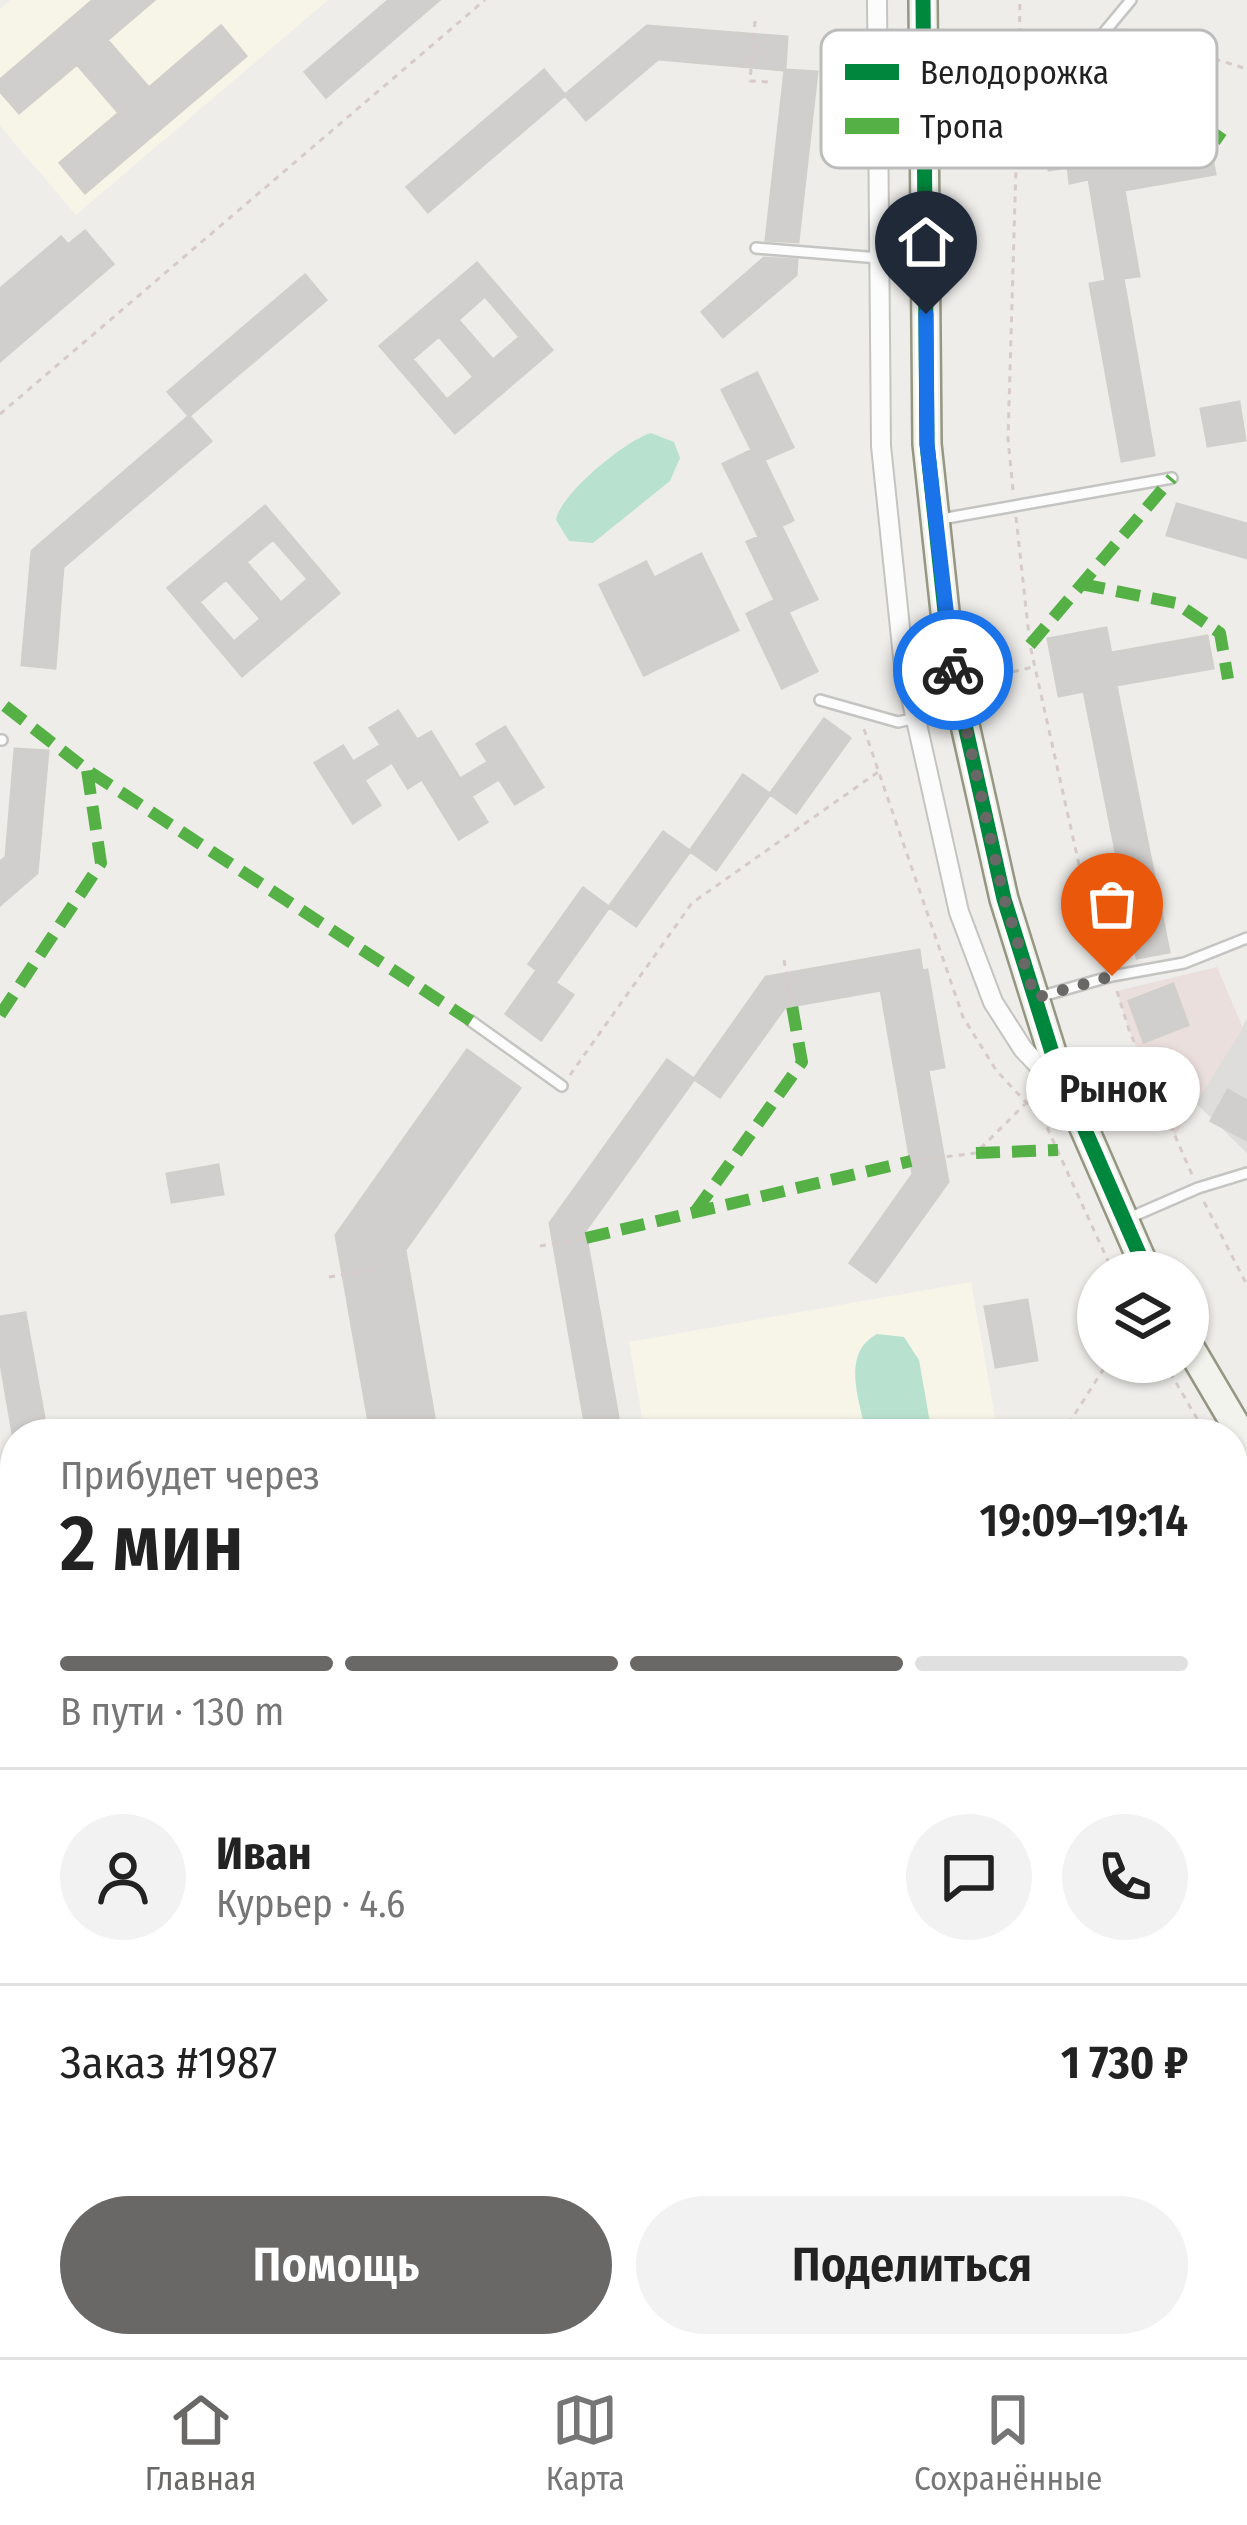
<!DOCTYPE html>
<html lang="ru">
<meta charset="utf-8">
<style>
:root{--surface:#fff;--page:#f2f2f2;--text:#222;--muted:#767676;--line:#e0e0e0;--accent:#696867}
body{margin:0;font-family:"Fira Sans Condensed",sans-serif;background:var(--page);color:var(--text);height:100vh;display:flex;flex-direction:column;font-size:45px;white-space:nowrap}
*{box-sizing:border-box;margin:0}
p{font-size:39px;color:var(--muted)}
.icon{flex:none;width:66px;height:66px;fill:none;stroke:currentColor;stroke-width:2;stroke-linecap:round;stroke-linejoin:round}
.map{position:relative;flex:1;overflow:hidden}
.details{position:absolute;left:0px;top:1419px;width:1248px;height:939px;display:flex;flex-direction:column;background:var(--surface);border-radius:48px 48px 0 0;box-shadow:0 3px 9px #0004}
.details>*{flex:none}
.controls{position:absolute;left:1077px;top:1251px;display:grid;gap:24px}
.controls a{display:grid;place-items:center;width:132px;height:132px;border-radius:50%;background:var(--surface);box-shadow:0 3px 9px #0004;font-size:60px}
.pin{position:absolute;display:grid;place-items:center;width:102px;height:102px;color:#fff;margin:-123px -51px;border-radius:50% 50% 50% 0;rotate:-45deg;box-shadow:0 0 12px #0007}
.pin .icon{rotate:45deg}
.courier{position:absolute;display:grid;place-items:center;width:120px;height:120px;margin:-60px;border:9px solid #1a73e8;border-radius:50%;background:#fff;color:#222;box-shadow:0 3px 15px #0007}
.bubble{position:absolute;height:84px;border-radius:42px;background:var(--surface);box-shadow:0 3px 9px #0004;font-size:39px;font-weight:600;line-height:84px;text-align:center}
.headline em{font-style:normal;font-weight:600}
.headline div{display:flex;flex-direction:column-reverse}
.headline{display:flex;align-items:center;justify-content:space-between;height:204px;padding:0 60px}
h1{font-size:78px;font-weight:600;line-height:90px}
.bar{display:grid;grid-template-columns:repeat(4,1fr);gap:18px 12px;align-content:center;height:144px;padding:0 60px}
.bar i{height:15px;border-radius:9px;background:var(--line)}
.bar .active{background:var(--accent)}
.bar p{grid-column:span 4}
.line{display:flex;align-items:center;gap:30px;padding:0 60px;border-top:3px solid var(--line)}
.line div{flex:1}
.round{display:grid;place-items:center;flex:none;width:126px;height:126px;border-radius:63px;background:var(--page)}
.action{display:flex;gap:24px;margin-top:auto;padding:24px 60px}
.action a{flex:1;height:138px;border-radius:72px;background:var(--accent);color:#fff;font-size:48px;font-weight:600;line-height:138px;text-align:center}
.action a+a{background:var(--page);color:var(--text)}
.menu{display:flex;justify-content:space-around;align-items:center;height:168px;border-top:3px solid var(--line);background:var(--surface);font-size:33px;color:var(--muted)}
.menu a{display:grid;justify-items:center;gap:6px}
.menu .active{color:var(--accent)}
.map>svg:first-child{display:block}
</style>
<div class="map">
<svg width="1247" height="2357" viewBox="0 0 1247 2357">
<rect width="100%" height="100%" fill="#eeedea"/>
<!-- residential -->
<path fill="#dedddb" d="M 1247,1019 L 1247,1153 L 1196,1103 Z"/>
<!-- commercial -->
<path fill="#ebdfdd" d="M 1217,967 L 1243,1028 L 1175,1136 L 1129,1030 L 1117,991 Z"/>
<!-- education -->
<path fill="#f6f5e7" d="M 10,0 L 328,0 L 76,215 L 0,126 L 0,9 Z
M 971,1282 L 998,1434 L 645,1434 L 629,1342 Z
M 1233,1496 L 1247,1519 L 1247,2357 L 767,2357 L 741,2343 L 1233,2343 Z"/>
<!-- farmland -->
<path fill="#eceddf" d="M 1247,1985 L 1247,2357 L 1049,2357 L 1057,2343 L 1233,2343 L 1233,2012 Z"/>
<!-- pitch -->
<path fill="#b9e1d0" d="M 651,433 L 674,442 L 680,458 L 670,481 L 593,543 L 569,541 L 556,520 C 560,494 626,440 651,433 Z
M 877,1334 L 904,1337 L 919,1360 L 932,1434 L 866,1434 C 860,1401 840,1354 877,1334 Z"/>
<!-- building -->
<path fill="#d1cfcd" stroke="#d1cfcc" stroke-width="3" fill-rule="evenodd" d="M 93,0 L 154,0 L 107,40 L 149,88 L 221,26 L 246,56 L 85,193 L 60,163 L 119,113 L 77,64 L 19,113 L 0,91 L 0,80 Z
M 389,0 L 439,0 L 326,97 L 305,72 Z
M 647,26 L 787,37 L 785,70 L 658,59 L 586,120 L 565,95 Z
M 544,70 L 565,95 L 428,212 L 407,187 Z
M 785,70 L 817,72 L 798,242 L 766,240 Z
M 1112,122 L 1118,158 L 1209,141 L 1215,174 L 1124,190 L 1139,276 L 1123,278 L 1154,455 L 1122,461 L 1090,284 L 1106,281 L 1089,179 L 1070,183 L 1068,167 L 1049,170 L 1043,134 Z
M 85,231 L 113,264 L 0,361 L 0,289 L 61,237 L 68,245 Z
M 764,258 L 797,260 L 796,275 L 723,337 L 702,312 Z
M 477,263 L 552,350 L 455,433 L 380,346 ZM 485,296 L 520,337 L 493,360 L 458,320 ZM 439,336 L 474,377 L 447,400 L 412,359 Z
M 305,275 L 326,300 L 189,416 L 168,392 Z
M 757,373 L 793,447 L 764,460 L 793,520 L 781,526 L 817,599 L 788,612 L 817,671 L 782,688 L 747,614 L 775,600 L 747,542 L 759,537 L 723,464 L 752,450 L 722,390 Z
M 1239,402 L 1245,440 L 1208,446 L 1201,409 Z
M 189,416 L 211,441 L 63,567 L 55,668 L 22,665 L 32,551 Z
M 1177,504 L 1247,524 L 1247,558 L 1167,535 Z
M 265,506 L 339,593 L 242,676 L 168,588 ZM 273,539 L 308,579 L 281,603 L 246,562 ZM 226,579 L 261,619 L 234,642 L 199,602 Z
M 701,554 L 738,630 L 644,675 L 600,585 L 646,562 L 654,578 Z
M 1106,628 L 1111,653 L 1207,636 L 1213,668 L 1116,685 L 1169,952 L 1137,958 L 1084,691 L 1059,696 L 1048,639 Z
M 398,711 L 417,740 L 431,732 L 460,779 L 488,762 L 477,744 L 505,727 L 543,787 L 515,804 L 499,779 L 471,796 L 487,822 L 459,839 L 422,779 L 408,788 L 392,762 L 364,780 L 380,805 L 353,823 L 315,763 L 343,746 L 353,762 L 381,745 L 370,728 Z
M 824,719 L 850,738 L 796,813 L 770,794 Z
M 15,749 L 48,751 L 37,873 L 0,905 L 0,862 L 6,857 Z
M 743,775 L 770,794 L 716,870 L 690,851 Z
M 663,832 L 690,851 L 636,926 L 609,907 Z
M 583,888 L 609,907 L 555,983 L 573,995 L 541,1040 L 506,1014 L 537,970 L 529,964 Z
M 919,950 L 922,971 L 927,970 L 944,1067 L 928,1070 L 948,1182 L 876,1282 L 850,1263 L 913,1174 L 881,990 L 785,1007 L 720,1097 L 694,1079 L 766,977 Z
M 1173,984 L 1188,1025 L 1144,1042 L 1129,1001 Z
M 467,1050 L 520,1088 L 405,1250 L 437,1434 L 371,1434 L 336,1235 Z
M 667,1060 L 694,1079 L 585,1231 L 621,1434 L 587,1434 L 550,1223 Z
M 1228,1090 L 1247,1101 L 1247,1140 L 1211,1121 Z
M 218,1165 L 223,1194 L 172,1202 L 167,1174 Z
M 1027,1300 L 1037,1360 L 996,1367 L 985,1307 Z
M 25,1313 L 47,1434 L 13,1434 L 0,1358 L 0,1317 Z
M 1233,1681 L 1247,1710 L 1247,1798 L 1233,1769 Z
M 0,1692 L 15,1716 L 15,1779 L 0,1789 Z
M 1247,1904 L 1247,1985 L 1233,2012 L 1233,1931 Z
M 293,2343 L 382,2343 L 374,2357 L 319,2357 Z
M 927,2343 L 1057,2343 L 1049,2357 L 954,2357 Z"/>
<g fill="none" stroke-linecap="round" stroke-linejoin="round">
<defs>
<path id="lane" d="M 930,98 L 960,98 L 1019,86 L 1092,47 L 1131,0
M 756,248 L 879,258
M 941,519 L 1172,478
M 820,700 L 898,722 L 916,718
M 0,740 L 2,740
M 1039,997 L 1112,976 L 1184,963 L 1247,938
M 471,1021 L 562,1086
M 1129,1218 L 1198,1188 L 1247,1173
M 1233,1813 L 1239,1826 L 1233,1875
M 835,2343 L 841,2357"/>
<path id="street" d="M 877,0 L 881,446 L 904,666 L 959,912 L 993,1002 L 1023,1049 L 1063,1091
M 0,1616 L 15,1636
M 660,2343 L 687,2357"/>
<path id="secondary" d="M 923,0 L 927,444 L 950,658 L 1004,899 L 1054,1059 L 1147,1272
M 1188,1344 L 1247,1444"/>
</defs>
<!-- lane casing -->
<use href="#lane" stroke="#c4c4c2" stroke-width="14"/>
<!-- street casing -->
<use href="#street" stroke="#c4c4c2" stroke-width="22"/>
<!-- secondary casing -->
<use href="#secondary" stroke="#959783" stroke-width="32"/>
<!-- path -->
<path stroke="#d6cbc9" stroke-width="3" stroke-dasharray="6 6" stroke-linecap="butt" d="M 755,21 L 750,81 L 770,82
M 1123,30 L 1247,69
M 1019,70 L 1020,0
M 0,414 L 485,0
M 1013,490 L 1008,439 L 1018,98
M 1016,517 L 1030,645 L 1082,878 L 1109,965
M 978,680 L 1033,667
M 864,729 L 963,1017 L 996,1070 L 1045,1123 L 1113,1272
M 784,960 L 792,1006
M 1117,991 L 1129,1030 L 1193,1177
M 570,1075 L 692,903 L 878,772
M 911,1161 L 976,1153 L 1025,1104
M 1204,1202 L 1247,1285
M 540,1246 L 586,1238
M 329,1277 L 375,1269
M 1164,1362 L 1206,1434
M 1062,1434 L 1108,1362
M 1233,1479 L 1247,1503
M 1233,1540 L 1247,1531
M 1233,2070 L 1247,2044
M 1233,2118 L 1247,2125
M 1088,2343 L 1083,2351 L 1094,2357"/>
<!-- lane -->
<use href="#lane" stroke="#fcfcfc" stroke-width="9"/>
<!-- street -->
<use href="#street" stroke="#fcfcfc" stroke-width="18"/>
<!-- secondary -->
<use href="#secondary" stroke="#f3f3ed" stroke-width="27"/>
<!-- quiet -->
<path stroke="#55b145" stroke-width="12" stroke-dasharray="24 12" stroke-linecap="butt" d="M 1092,47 L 1223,140
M 1081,584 L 1176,603 L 1220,633 L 1228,679
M 1030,645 L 1172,478
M 5,706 L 87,770 L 471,1021
M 0,1015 L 101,863 L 87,770
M 976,1153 L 1058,1150
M 695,1212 L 802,1062 L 792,1006
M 586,1238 L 911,1161"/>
<defs>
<path id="cycleway" d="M 923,0 L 927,444 L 950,658 L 1004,899 L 1054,1059 L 1147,1272"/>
</defs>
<!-- cycleway casing -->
<use href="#cycleway" stroke="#fff" stroke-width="22"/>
<!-- cycleway -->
<use href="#cycleway" stroke="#00873e" stroke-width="15"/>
</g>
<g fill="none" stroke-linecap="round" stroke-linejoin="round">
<!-- done -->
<path stroke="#696867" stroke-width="12" stroke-dasharray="0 21.6" d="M 953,670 L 1004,898 L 1035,998 L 1112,976"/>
<!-- route -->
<path stroke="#1a73e8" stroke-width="15" d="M 926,314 L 927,444 L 953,670"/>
</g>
<!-- legend -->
<rect x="821" y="30" width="396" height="138" rx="18" fill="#fff" stroke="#bcbcbc" stroke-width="3"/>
<rect x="845" y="64" width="54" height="16" fill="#00873e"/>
<rect x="845" y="118" width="54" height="16" fill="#55b145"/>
<g font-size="33" fill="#212121">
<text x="920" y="84">Велодорожка</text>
<text x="920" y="138">Тропа</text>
</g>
</svg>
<div class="controls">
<a><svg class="icon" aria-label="layers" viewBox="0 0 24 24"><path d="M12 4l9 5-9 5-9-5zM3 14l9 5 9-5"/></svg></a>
</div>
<div class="pin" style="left:1112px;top:976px;background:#ea580c"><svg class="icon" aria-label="bag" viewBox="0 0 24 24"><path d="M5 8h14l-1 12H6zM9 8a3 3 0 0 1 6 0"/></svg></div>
<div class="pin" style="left:926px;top:314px;background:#1f2937"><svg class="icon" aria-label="home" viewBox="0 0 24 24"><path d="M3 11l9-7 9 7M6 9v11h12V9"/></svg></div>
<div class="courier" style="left:953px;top:670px"><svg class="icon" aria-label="bike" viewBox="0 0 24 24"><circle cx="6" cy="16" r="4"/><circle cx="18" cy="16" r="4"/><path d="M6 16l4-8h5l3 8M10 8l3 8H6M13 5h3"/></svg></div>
<div class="bubble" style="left:1026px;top:1047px;width:174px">Рынок</div>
<section class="details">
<div class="headline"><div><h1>2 мин</h1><p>Прибудет через</p></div><em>19:09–19:14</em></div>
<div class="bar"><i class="active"></i><i class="active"></i><i class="active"></i><i></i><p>В пути · 130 m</p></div>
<div class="line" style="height:216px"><a class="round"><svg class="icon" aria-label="person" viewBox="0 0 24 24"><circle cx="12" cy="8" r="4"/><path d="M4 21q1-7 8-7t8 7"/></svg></a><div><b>Иван</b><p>Курьер · 4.6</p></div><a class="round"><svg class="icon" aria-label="chat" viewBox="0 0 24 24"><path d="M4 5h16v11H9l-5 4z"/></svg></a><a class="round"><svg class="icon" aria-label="phone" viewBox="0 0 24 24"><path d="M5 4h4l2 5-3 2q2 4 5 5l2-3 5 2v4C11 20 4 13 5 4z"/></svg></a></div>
<div class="line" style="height:156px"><div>Заказ #1987</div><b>1 730 ₽</b></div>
<div class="action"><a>Помощь</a><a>Поделиться</a></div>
</section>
</div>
<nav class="menu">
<a class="active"><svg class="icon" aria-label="home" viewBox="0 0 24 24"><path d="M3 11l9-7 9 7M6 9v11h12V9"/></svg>Главная</a>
<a><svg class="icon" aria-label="map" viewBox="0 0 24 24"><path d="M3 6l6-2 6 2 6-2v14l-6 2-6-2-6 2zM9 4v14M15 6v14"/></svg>Карта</a>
<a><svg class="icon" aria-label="saved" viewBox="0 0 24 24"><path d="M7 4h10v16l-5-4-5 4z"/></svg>Сохранённые</a>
</nav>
